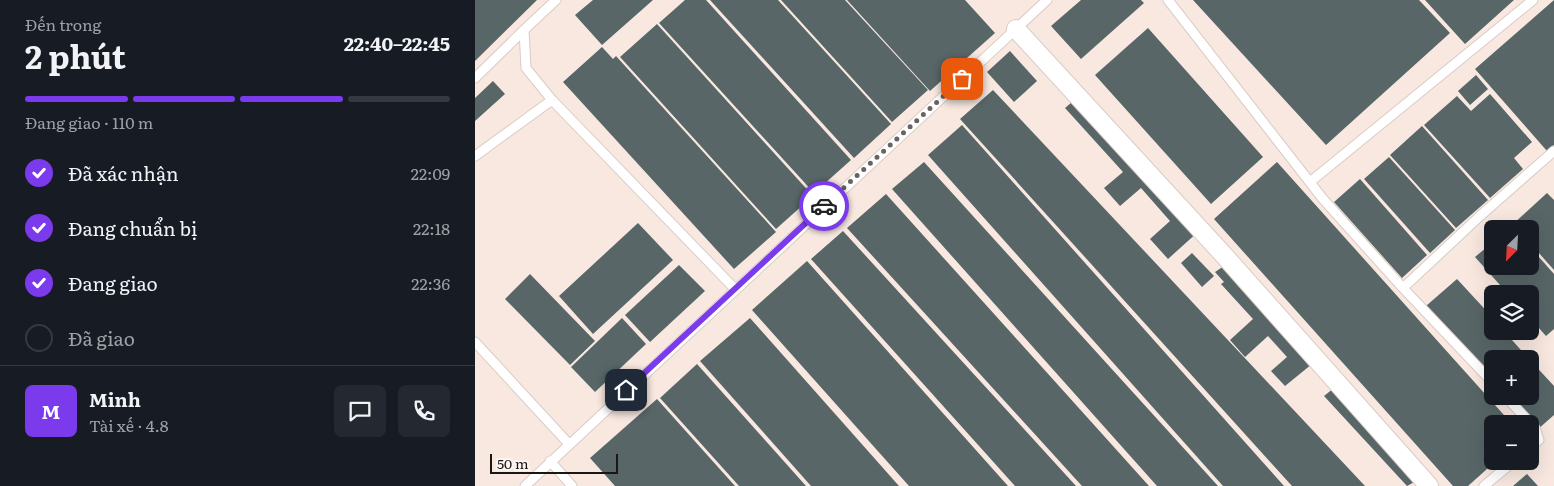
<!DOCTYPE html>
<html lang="vi">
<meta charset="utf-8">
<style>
:root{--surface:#171b24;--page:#242831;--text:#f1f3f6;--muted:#9ea1a6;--line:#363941;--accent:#7c3aed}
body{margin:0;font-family:Literata,serif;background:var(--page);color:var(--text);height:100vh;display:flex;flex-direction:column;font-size:19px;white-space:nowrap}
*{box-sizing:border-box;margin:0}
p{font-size:16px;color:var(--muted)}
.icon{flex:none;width:28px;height:28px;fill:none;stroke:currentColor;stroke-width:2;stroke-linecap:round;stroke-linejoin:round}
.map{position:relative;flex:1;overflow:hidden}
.details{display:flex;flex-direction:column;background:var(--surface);width:475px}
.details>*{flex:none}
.needle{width:32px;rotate:204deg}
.tools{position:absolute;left:1009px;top:220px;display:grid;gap:10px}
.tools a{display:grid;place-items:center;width:55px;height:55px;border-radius:8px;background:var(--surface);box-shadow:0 5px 20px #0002;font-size:25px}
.scale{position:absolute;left:15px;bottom:12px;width:128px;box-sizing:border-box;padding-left:5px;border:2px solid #1a1614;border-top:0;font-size:14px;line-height:18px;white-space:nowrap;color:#1a1614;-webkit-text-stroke:4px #fdf5f1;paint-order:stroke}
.pin{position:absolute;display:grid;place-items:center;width:42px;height:42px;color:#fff;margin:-21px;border-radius:10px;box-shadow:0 2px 8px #0006}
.courier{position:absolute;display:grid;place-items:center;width:50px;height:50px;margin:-25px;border:4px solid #7c3aed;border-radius:50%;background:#fff;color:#222;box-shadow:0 1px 6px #0007}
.headline em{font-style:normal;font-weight:700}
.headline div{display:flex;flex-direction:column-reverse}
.headline{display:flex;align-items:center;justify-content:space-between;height:85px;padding:0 25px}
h1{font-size:32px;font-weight:700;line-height:38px}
.bar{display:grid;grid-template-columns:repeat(4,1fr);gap:8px 5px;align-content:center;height:60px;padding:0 25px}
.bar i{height:6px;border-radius:4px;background:var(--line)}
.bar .on{background:var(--accent)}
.bar p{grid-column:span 4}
.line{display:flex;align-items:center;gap:12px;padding:0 25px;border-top:1px solid var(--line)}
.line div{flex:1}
.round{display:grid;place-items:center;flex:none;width:52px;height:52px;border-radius:8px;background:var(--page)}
ol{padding:0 25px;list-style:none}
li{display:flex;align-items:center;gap:15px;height:55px}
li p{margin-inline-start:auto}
li .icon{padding:5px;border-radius:50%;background:var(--accent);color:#fff;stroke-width:4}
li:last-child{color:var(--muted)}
li i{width:28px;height:28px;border:2px solid var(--line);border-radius:50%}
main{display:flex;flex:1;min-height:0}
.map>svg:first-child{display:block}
</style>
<main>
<section class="details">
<div class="headline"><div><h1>2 phút</h1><p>Đến trong</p></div><em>22:40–22:45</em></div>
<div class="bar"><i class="on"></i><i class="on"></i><i class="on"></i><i></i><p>Đang giao · 110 m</p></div>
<ol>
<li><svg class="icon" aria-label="check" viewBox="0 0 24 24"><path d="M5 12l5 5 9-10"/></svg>Đã xác nhận<p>22:09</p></li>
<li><svg class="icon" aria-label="check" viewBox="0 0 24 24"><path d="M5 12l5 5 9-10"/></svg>Đang chuẩn bị<p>22:18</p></li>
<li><svg class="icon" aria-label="check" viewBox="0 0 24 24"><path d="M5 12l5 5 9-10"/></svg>Đang giao<p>22:36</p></li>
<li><i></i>Đã giao</li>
</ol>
<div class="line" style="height:90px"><b class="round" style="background:var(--accent);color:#fff">M</b><div><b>Minh</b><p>Tài xế · 4.8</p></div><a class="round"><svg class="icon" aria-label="chat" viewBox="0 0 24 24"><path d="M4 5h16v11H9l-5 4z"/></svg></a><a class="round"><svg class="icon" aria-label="phone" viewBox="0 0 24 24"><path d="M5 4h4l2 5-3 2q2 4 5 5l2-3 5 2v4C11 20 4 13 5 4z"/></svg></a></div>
</section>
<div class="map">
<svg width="1079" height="486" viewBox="0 0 1079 486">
<rect width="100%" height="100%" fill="#fdf5f1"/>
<!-- built -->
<path fill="#f8e8e0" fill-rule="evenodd" d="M 0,0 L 1079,0 L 1079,486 L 0,486 ZM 1018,229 L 1055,229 L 1055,266 L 1018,266 ZM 1018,294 L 1055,294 L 1055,331 L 1018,331 ZM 1018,359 L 1055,359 L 1055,396 L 1018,396 ZM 1018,424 L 1055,424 L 1055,461 L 1018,461 Z"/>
<!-- building -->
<path fill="#586668" d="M 0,0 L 62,0 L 0,61 Z
M 118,0 L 178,0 L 127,45 L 100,15 Z
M 210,0 L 231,0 L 376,160 L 339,193 L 184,23 Z
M 235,0 L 303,0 L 416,124 L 379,158 Z
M 306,0 L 370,0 L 453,90 L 417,122 Z
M 372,0 L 490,0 L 520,33 L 455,91 Z
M 606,0 L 666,0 L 669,3 L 606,59 L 576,26 Z
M 718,0 L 944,0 L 975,33 L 851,145 Z
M 950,0 L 1039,0 L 990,44 Z
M 1079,0 L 1079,145 L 1072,151 L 1000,69 Z
M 182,24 L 338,196 L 301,229 L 145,57 Z
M 673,28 L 788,157 L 736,204 L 620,75 Z
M 127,47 L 138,59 L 141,56 L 301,232 L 259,269 L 88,82 Z
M 535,51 L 562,81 L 539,102 L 512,72 Z
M 1001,75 L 1013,89 L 995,105 L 983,91 Z
M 18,81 L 30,94 L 0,121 L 0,98 Z
M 518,90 L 890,486 L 817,486 L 485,119 Z
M 1015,94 L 1057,142 L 1039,158 L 1048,169 L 1015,198 L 949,125 L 982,96 L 996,111 Z
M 604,96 L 724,231 L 693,259 L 675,239 L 695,221 L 666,188 L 645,206 L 629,188 L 648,172 L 590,108 Z
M 487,125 L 809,486 L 748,486 L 453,155 Z
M 947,126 L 1013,200 L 981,228 L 915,155 Z
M 914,157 L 980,230 L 955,253 L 889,179 Z
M 449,162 L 743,486 L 682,486 L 417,189 Z
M 802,162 L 1037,424 L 1018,424 L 1018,461 L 1021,461 L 993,486 L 978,486 L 739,219 Z
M 885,179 L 952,255 L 927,278 L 859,202 Z
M 1072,193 L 1079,200 L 1079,270 L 1055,243 L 1055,229 L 1042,229 L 1038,224 Z
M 411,194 L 674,486 L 607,486 L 372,228 Z
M 163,223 L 198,260 L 118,334 L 84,296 Z
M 368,231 L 601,486 L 540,486 L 336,259 Z
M 1018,242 L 1018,266 L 1055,266 L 1055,247 L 1079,274 L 1079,329 L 1071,336 L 1055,318 L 1055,294 L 1033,294 L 1000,257 Z
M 717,253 L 739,276 L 727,287 L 706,263 Z
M 332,261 L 533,486 L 434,486 L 277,310 Z
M 204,265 L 230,291 L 175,342 L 150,315 Z
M 749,266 L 837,364 L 810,386 L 796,371 L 812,357 L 793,336 L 770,357 L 755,340 L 778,319 L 746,284 L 749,282 L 740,272 Z
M 55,274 L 120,341 L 95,365 L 30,299 Z
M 982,279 L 1018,318 L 1018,331 L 1029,331 L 1054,359 L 1018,359 L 1018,380 L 951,306 Z
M 147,318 L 171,344 L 120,392 L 96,367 Z
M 275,318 L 424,486 L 336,486 L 225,361 Z
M 1055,360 L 1079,386 L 1079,415 L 1062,430 L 1032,396 L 1055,396 Z
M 222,364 L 331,486 L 264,486 L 185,398 Z
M 859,388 L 943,480 L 932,486 L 849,396 Z
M 182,399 L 260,486 L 140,486 L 115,458 Z
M 1052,474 L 1063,486 L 1038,486 Z"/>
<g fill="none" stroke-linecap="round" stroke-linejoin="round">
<defs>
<path id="lane" d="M 693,0 L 848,199 L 928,288 L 1018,383
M 0,78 L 49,30
M 77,100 L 51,68 L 49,30 L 81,0
M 0,156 L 77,100 L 260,289
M 835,182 L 1058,0
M 928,288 L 1005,216 L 1079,151
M 0,342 L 94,444
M 1030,396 L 1060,428 L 1064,440 L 1055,447
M 75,461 L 97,486
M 50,486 L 572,0
M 1009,486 L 1039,461"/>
<path id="street" d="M 541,29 L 746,252 L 954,486"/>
</defs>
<!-- lane casing -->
<use href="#lane" stroke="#d9ccc6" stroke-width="11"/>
<!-- street casing -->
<use href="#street" stroke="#d9ccc6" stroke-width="20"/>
<!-- lane -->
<use href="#lane" stroke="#fff" stroke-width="9"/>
<!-- street -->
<use href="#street" stroke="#fff" stroke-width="18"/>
</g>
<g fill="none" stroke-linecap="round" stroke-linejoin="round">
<!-- done -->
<path stroke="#696461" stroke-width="5" stroke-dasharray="0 9" d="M 349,206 L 487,79"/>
<!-- route -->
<path stroke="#7c3aed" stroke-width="6" d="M 151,390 L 349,206"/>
</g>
</svg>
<div class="tools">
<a><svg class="needle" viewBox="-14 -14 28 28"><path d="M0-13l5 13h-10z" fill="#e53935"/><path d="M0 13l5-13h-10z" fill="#9ea1a6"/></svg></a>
<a><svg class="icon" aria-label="layers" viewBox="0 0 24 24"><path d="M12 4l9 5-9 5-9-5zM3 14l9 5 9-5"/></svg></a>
<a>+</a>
<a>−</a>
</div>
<div class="scale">50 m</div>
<div class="pin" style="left:487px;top:79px;background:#ea580c"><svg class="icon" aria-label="bag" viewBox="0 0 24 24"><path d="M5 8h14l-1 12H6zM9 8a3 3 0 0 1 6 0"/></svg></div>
<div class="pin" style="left:151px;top:390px;background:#1f2937"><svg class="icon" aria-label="home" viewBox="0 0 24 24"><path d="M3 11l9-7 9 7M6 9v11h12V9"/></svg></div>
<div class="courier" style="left:349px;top:206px"><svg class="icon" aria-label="car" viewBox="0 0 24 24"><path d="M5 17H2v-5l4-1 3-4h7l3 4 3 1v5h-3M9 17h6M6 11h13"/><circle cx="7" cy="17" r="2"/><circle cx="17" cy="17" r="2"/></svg></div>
</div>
</main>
